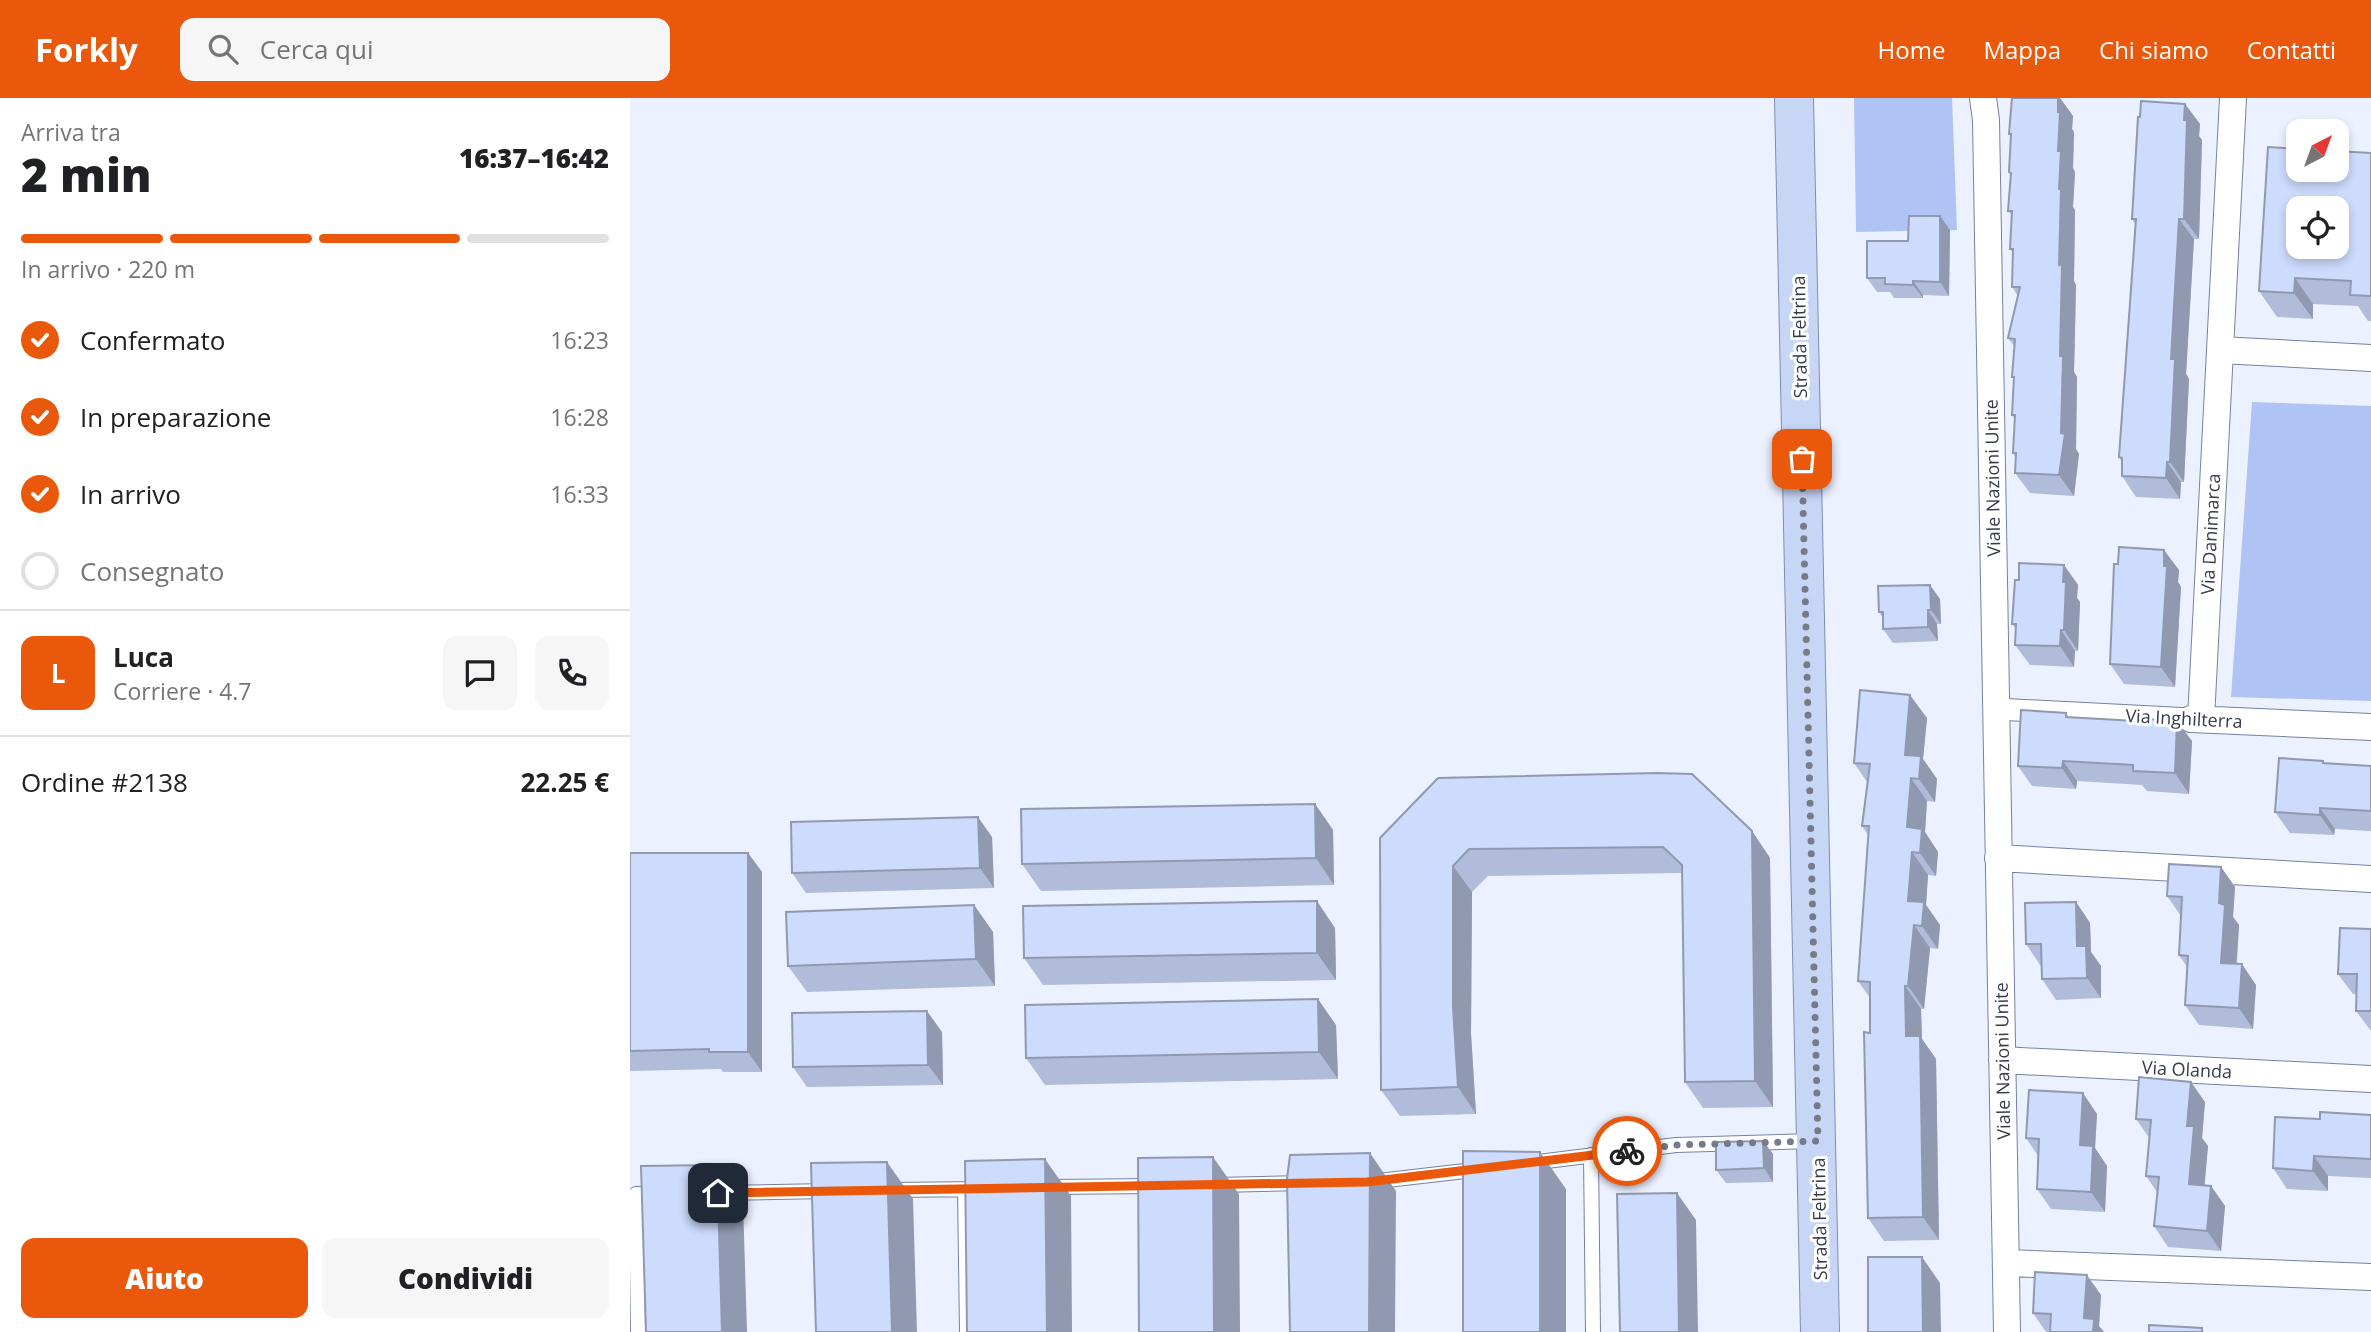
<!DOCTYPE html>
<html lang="it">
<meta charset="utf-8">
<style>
:root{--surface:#fff;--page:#f6f6f6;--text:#202124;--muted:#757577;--line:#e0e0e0;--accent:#ea580c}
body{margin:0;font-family:"Open Sans",sans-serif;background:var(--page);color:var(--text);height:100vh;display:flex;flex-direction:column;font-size:26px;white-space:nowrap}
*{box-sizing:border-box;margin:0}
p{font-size:23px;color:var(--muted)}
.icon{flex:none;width:38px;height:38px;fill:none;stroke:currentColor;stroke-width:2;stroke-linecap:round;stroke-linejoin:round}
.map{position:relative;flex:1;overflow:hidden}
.details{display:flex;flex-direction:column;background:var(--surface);width:630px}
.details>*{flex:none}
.needle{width:46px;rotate:41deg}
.tools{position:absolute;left:1656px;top:21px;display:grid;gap:14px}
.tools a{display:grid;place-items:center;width:63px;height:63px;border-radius:14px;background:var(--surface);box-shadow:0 4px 10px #0003;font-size:35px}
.pin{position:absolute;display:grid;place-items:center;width:60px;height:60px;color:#fff;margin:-30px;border-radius:14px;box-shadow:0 4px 10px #0006}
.courier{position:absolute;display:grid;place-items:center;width:70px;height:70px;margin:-35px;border:5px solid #ea580c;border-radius:50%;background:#fff;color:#222;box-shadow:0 2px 9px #0007}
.head em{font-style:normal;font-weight:800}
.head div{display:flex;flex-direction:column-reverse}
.head{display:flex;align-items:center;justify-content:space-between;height:119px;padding:0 21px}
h1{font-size:46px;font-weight:800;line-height:52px}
.bar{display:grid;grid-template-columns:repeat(4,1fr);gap:10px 7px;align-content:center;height:84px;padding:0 21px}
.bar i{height:9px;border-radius:5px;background:var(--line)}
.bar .current{background:var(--accent)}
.bar p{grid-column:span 4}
.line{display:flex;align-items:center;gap:18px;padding:0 21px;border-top:2px solid var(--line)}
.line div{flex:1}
.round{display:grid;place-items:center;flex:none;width:74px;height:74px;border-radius:14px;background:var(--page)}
ol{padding:0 21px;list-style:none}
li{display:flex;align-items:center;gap:21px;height:77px}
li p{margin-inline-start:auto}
li .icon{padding:7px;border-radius:50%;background:var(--accent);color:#fff;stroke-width:4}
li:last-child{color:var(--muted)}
li i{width:38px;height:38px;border:4px solid var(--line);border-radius:50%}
.cta{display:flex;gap:14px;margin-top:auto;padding:14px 21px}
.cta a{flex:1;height:80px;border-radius:14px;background:var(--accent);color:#fff;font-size:28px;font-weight:800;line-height:80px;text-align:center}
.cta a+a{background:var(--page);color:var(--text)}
header{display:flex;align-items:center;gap:42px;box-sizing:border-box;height:98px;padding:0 35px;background:var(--accent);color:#fff}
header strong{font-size:33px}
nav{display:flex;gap:38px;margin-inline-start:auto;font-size:24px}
.search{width:490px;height:63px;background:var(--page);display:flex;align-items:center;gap:18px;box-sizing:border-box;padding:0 24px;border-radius:14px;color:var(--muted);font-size:26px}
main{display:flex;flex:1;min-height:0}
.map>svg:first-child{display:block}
</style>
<header>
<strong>Forkly</strong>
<div class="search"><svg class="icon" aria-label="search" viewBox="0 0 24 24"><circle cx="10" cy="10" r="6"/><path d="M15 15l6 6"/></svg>Cerca qui</div>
<nav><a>Home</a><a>Mappa</a><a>Chi siamo</a><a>Contatti</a></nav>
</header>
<main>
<section class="details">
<div class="head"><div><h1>2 min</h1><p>Arriva tra</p></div><em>16:37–16:42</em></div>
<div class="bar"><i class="current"></i><i class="current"></i><i class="current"></i><i></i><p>In arrivo · 220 m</p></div>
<ol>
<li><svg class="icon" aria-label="check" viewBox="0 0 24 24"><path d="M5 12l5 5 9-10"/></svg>Confermato<p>16:23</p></li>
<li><svg class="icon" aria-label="check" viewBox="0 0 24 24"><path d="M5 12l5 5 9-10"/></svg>In preparazione<p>16:28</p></li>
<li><svg class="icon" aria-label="check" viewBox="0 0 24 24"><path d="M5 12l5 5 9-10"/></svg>In arrivo<p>16:33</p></li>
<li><i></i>Consegnato</li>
</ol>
<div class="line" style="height:126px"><b class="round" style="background:var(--accent);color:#fff">L</b><div><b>Luca</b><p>Corriere · 4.7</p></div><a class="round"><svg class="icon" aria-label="chat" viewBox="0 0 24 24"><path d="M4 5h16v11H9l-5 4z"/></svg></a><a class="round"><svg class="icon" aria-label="phone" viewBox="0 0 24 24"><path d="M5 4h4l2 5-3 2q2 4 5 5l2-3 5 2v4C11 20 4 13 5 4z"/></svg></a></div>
<div class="line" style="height:91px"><div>Ordine #2138</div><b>22.25 €</b></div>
<div class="cta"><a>Aiuto</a><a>Condividi</a></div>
</section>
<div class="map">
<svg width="1741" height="1234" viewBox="0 0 1741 1234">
<rect width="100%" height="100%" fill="#ebf1ff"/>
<!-- green -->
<path fill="#afc4f5" d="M 1224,0 L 1322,0 L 1327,132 L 1226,134 Z
M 1622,304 L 1741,308 L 1741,603 L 1601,599 Z"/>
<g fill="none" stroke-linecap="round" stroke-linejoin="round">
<defs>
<path id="service" d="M 961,1057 L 963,1234
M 900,1065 L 1046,1047 L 1186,1043
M 740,1084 L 852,1071
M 586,1087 L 674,1085
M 418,1089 L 527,1088
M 335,1091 L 337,1234
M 260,1092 L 352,1091
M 89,1095 L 198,1093
M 8,1234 L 6,1096 L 30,1096"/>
<path id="pedestrian" d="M 1366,611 L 1561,621"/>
<path id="minor" d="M 1353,0 L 1356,22 L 1377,1234
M 1590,252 L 1741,260
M 1561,621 L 1741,629
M 1571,621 L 1603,0
M 1368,760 L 1741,781
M 1372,962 L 1741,981
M 1376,1165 L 1741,1179"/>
<path id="primary" d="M 1164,0 L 1190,1234"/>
</defs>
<!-- service casing -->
<use href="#service" stroke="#7582a0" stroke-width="16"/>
<!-- pedestrian casing -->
<use href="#pedestrian" stroke="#7582a0" stroke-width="23"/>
<!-- minor casing -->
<use href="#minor" stroke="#7582a0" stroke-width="28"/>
<!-- primary casing -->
<use href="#primary" stroke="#7d8eb5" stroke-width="40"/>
<!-- service -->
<use href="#service" stroke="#fff" stroke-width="14"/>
<!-- pedestrian -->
<use href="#pedestrian" stroke="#fff" stroke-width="21"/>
<!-- minor -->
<use href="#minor" stroke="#fff" stroke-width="26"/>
<!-- primary -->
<use href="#primary" stroke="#c8d6f6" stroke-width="38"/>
</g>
<!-- wall -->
<path fill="#b0bcd9" d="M 1382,0 L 1430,0 L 1443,18 L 1442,31 L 1444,34 L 1443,70 L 1445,74 L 1443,109 L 1445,112 L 1444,183 L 1446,187 L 1444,274 L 1447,279 L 1446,351 L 1449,356 L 1444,398 L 1400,395 L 1385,375 L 1386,360 L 1383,355 L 1385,321 L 1382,317 L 1384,282 L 1382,279 L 1385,249 L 1378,240 L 1388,198 L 1382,189 L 1383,155 L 1380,151 L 1382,117 L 1378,113 L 1381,77 L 1379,74 L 1381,39 L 1379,36 Z
M 1555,6 L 1570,26 L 1569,38 L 1572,42 L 1569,141 L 1564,141 L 1556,276 L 1559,281 L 1554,384 L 1551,384 L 1550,401 L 1506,399 L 1492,378 L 1492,364 L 1489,359 L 1505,126 L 1502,121 L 1510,19 Z
M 1741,55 L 1741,223 L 1738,223 L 1728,208 L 1683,206 L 1683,221 L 1647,219 L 1629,193 Z
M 1310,118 L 1320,132 L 1319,198 L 1293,197 L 1293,200 L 1264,200 L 1260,194 L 1247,194 L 1237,180 L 1278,143 Z
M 1434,467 L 1448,487 L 1447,500 L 1450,504 L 1448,553 L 1445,553 L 1444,569 L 1400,567 L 1385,547 L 1386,531 L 1382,526 L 1389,482 Z
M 1549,472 L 1548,484 L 1551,489 L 1545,589 L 1494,586 L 1480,566 Z
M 1310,501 L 1311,526 L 1307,526 L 1308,543 L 1263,545 L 1253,531 L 1253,520 L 1249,514 Z
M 1436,615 L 1439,619 L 1562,643 L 1559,696 L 1517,693 L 1512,687 L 1447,683 L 1446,691 L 1402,688 L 1388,668 Z
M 1297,620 L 1293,661 L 1307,681 L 1305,704 L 1297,703 L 1295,734 L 1308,754 L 1306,778 L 1298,777 L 1296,807 L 1310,827 L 1308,851 L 1300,850 L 1294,911 L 1291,911 L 1292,941 L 1306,961 L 1309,1142 L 1254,1143 L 1238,1120 L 1240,900 L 1228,883 L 1238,737 L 1232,728 L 1237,684 L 1224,665 Z
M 1695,666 L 1741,668 L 1741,733 L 1705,731 L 1704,737 L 1660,735 L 1645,714 Z
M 685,706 L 703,732 L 704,787 L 411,793 L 392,766 Z
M 1122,733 L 1140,760 L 1143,1009 L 1073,1010 L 1055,984 L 1052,776 L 1051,775 L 858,778 L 842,794 L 841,936 L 846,1016 L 770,1018 L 751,992 L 750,740 Z
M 362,739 L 364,790 L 176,795 L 162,775 Z
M 0,755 L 118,755 L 132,774 L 132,974 L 93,974 L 91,971 L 0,973 Z
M 1591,769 L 1605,789 L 1603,819 L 1609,827 L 1607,866 L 1626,887 L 1623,931 L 1569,927 L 1555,907 L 1557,869 L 1549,857 L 1551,818 L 1537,798 Z
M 1446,804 L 1460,825 L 1461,854 L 1471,868 L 1471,900 L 1426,902 L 1412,881 L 1412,867 L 1410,867 L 1396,846 Z
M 344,807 L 363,834 L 365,888 L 177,894 L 158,868 Z
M 705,830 L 706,882 L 413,887 L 394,860 Z
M 1741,831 L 1741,933 L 1726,913 L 1727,896 L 1723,896 L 1708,876 Z
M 706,927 L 708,981 L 415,987 L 396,960 Z
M 312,934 L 313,987 L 177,989 L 163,969 Z
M 1575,1004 L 1572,1040 L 1578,1048 L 1574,1087 L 1581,1088 L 1595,1108 L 1591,1153 L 1538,1149 L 1524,1128 L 1527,1094 L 1516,1078 L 1520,1041 L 1506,1021 Z
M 1467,1016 L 1465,1050 L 1477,1068 L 1475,1114 L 1421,1111 L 1407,1091 L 1408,1058 L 1396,1040 Z
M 1741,1017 L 1741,1080 L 1698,1078 L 1698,1093 L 1657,1091 L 1643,1070 L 1690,1021 Z
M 1133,1043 L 1143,1056 L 1143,1084 L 1096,1085 L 1086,1072 Z
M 1471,1197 L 1469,1228 L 1474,1234 L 1416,1234 L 1403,1215 Z"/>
<!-- shaded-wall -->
<path fill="#9099b0" d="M 1428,0 L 1430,0 L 1443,18 L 1442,31 L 1444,34 L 1443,70 L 1445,74 L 1443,109 L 1445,112 L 1444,183 L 1446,187 L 1444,274 L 1447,279 L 1446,351 L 1449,356 L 1444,398 L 1429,377 L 1431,335 L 1430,258 Z
M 1555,6 L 1570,26 L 1569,38 L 1572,42 L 1569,141 L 1554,121 Z
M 1310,118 L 1320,132 L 1319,198 L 1310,184 Z
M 1549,121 L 1564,141 L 1556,276 L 1559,281 L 1554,384 L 1540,364 L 1541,261 Z
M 1665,180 L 1683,206 L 1683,221 L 1664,195 Z
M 1283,183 L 1293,197 L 1293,200 L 1283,187 Z
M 1537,364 L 1551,384 L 1550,401 L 1536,380 Z
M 1534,452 L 1549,472 L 1548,484 L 1551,489 L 1545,589 L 1531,569 Z
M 1434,467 L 1448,487 L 1447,500 L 1450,504 L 1448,553 L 1434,532 Z
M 1300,487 L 1310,501 L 1311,526 L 1301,512 Z
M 1298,512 L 1307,526 L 1308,543 L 1298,529 Z
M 1431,532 L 1445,553 L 1444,569 L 1430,548 Z
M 1280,597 L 1297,620 L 1293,661 L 1307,681 L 1305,704 L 1289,681 L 1275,657 Z
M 1547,623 L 1562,643 L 1559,696 L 1545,675 Z
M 1433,663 L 1447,683 L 1446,691 L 1432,670 Z
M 1281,680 L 1297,703 L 1295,734 L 1308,754 L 1306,778 L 1290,755 L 1277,729 Z
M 685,706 L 703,732 L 704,787 L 686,760 Z
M 1690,710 L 1705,731 L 1704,737 L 1690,717 Z
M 348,719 L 362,739 L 364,790 L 350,770 Z
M 1122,733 L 1140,760 L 1143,1009 L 1125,983 Z
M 1282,754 L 1298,777 L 1296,807 L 1310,827 L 1308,851 L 1292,828 L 1278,803 Z
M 118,755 L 132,774 L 132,974 L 118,954 Z
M 823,768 L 842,794 L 841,936 L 846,1016 L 828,989 L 823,909 Z
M 1591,769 L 1605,789 L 1603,819 L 1609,827 L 1605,885 L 1591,865 L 1589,805 Z
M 687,803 L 705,830 L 706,882 L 687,855 Z
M 1446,804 L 1460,825 L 1461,854 L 1471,868 L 1471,900 L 1457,880 L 1447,848 Z
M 344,807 L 363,834 L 365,888 L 346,861 Z
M 1284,827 L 1300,850 L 1294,911 L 1278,888 Z
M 1612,866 L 1626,887 L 1623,931 L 1609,910 Z
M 1275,888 L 1291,911 L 1292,941 L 1306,961 L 1309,1142 L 1293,1119 L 1276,938 Z
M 688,901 L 706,927 L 708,981 L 689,954 Z
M 297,913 L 312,934 L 313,987 L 298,967 Z
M 1561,984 L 1575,1004 L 1572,1040 L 1578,1048 L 1573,1106 L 1559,1086 L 1557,1028 Z
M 1453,995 L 1467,1016 L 1465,1050 L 1477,1068 L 1475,1114 L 1461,1094 L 1450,1047 Z
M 1133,1043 L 1143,1056 L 1143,1084 L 1134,1070 Z
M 910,1054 L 936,1091 L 936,1234 L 910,1234 Z
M 740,1055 L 766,1093 L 765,1234 L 739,1234 Z
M 1684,1058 L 1698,1078 L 1698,1093 L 1683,1073 Z
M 583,1059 L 609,1096 L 610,1234 L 584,1234 Z
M 415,1061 L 441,1098 L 442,1234 L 417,1234 Z
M 257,1064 L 283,1101 L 287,1234 L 262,1234 Z
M 87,1067 L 113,1104 L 117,1234 L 92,1234 Z
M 1581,1088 L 1595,1108 L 1591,1153 L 1577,1133 Z
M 1047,1095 L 1066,1122 L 1068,1234 L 1049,1234 Z
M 1292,1159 L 1310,1185 L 1311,1234 L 1293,1234 Z
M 1457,1177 L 1471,1197 L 1469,1228 L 1474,1234 L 1463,1234 L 1454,1220 Z"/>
<!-- building -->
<path fill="#cddbfc" stroke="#9099b0" stroke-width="2" fill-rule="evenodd" d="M 1382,0 L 1428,0 L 1428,14 L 1430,14 L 1428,53 L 1431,53 L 1429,91 L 1431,91 L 1429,167 L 1432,166 L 1430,258 L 1433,258 L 1431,335 L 1435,336 L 1429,377 L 1385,375 L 1386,355 L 1383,355 L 1385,317 L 1382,317 L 1384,279 L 1382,279 L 1385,241 L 1378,240 L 1390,189 L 1382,189 L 1383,151 L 1380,151 L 1382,113 L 1378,113 L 1381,75 L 1379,74 L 1381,36 L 1379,36 Z
M 1511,3 L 1555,6 L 1554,22 L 1557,22 L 1554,121 L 1549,121 L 1541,261 L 1545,261 L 1540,364 L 1537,364 L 1536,380 L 1492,378 L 1492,360 L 1489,359 L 1506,121 L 1502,121 L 1508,19 L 1510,19 Z
M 1638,49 L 1668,51 L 1668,72 L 1706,72 L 1706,53 L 1741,55 L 1741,198 L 1720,197 L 1721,183 L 1665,180 L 1664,195 L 1629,193 ZM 1668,110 L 1706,110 L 1706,149 L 1668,149 Z
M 1279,118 L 1310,118 L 1310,184 L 1283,183 L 1283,187 L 1255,186 L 1255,180 L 1237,180 L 1237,143 L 1278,143 Z
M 1489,449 L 1534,452 L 1534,468 L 1537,468 L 1531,569 L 1480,566 L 1484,466 L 1488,466 Z
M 1389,465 L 1434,467 L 1433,484 L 1436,484 L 1434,532 L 1431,532 L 1430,548 L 1385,547 L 1386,526 L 1382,526 L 1385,482 L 1389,482 Z
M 1300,487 L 1301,512 L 1298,512 L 1298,529 L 1253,531 L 1253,514 L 1249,514 L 1248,488 Z
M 1230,592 L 1280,597 L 1275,657 L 1291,658 L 1289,681 L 1281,680 L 1277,729 L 1292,731 L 1290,755 L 1282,754 L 1278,803 L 1294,804 L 1292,828 L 1284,827 L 1278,888 L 1275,888 L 1276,938 L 1290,938 L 1293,1119 L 1238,1120 L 1234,934 L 1240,935 L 1240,884 L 1228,883 L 1239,728 L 1232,728 L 1240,666 L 1224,665 Z
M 1391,612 L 1436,615 L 1436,619 L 1506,623 L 1506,620 L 1547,623 L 1545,675 L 1503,673 L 1503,667 L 1433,663 L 1432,670 L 1388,668 Z
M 1649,660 L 1693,663 L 1693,665 L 1741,668 L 1741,713 L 1690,710 L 1690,717 L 1645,714 Z
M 1027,675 L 1062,676 L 1122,733 L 1125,983 L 1055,984 L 1052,767 L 1033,749 L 839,751 L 823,768 L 823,909 L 828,989 L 751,992 L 750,740 L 808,680 Z
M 685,706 L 686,760 L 392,766 L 391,711 Z
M 348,719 L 350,770 L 162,775 L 161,724 Z
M 0,755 L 118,755 L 118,954 L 79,954 L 79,951 L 0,953 Z
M 1539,766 L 1591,769 L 1589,805 L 1595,807 L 1591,865 L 1612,866 L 1609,910 L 1555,907 L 1558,858 L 1549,857 L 1552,799 L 1537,798 Z
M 687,803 L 687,855 L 394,860 L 393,808 Z
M 1446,804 L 1447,848 L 1456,848 L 1457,880 L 1412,881 L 1411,846 L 1396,846 L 1395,805 Z
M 344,807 L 346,861 L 158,868 L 156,814 Z
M 1710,830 L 1741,831 L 1741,913 L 1726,913 L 1727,876 L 1708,876 Z
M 688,901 L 689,954 L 396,960 L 395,907 Z
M 297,913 L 298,967 L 163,969 L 162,915 Z
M 1509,979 L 1561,984 L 1557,1028 L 1564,1028 L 1559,1086 L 1581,1088 L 1577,1133 L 1524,1128 L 1529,1079 L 1516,1078 L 1521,1022 L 1506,1021 Z
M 1399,992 L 1453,995 L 1450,1047 L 1463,1048 L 1461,1094 L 1407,1091 L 1409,1041 L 1396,1040 Z
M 1690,1014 L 1741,1017 L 1741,1061 L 1684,1058 L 1683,1073 L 1643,1070 L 1645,1019 L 1690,1021 Z
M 1133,1043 L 1134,1070 L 1086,1072 L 1086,1044 Z
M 833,1053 L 910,1054 L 910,1234 L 833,1234 Z
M 740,1055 L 739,1234 L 660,1234 L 657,1081 L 660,1057 Z
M 583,1059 L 584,1234 L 509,1234 L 508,1060 Z
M 415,1061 L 417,1234 L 337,1234 L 335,1063 Z
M 257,1064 L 262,1234 L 186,1234 L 181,1065 Z
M 87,1067 L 92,1234 L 16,1234 L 11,1068 Z
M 1047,1095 L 1049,1234 L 990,1234 L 987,1096 Z
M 1238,1159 L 1292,1159 L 1293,1234 L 1238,1234 Z
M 1405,1174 L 1457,1177 L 1454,1220 L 1464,1221 L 1463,1234 L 1420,1234 L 1421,1216 L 1403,1215 Z
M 1519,1227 L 1572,1230 L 1572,1234 L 1519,1234 Z"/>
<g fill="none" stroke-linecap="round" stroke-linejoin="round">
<!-- done -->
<path stroke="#757b88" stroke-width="7" stroke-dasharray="0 12.6" d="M 997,1053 L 1046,1047 L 1188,1043 L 1172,361"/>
<!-- route -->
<path stroke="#ea580c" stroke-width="9" d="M 88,1095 L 737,1084 L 997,1053"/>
</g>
<g text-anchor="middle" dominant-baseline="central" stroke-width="6" stroke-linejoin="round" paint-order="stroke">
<!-- street labels -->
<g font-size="18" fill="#353b48" stroke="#fff">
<text transform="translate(1169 239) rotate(-91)">Strada Feltrina</text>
<text transform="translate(1362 380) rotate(-91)">Viale Nazioni Unite</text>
<text transform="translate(1580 436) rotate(-87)">Via Danimarca</text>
<text transform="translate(1554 620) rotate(3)">Via Inghilterra</text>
<text transform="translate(1372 963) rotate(-91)">Viale Nazioni Unite</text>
<text transform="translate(1557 971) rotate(3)">Via Olanda</text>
<text transform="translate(1189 1121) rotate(-91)">Strada Feltrina</text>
</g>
</g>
</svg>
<div class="tools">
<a><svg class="needle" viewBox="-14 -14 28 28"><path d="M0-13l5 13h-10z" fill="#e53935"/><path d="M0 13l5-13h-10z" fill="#757577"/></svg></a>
<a><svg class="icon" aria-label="locate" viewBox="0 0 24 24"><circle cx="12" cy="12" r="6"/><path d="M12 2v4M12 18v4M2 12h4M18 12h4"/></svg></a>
</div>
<div class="pin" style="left:1172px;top:361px;background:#ea580c"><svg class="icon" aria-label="bag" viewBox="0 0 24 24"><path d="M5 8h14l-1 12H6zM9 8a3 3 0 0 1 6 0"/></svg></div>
<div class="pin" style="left:88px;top:1095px;background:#1f2937"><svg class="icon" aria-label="home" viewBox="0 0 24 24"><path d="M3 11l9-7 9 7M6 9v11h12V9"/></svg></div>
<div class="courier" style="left:997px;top:1053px"><svg class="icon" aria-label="bike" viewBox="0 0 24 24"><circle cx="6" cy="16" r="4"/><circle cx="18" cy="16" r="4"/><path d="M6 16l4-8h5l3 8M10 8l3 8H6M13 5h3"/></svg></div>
</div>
</main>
